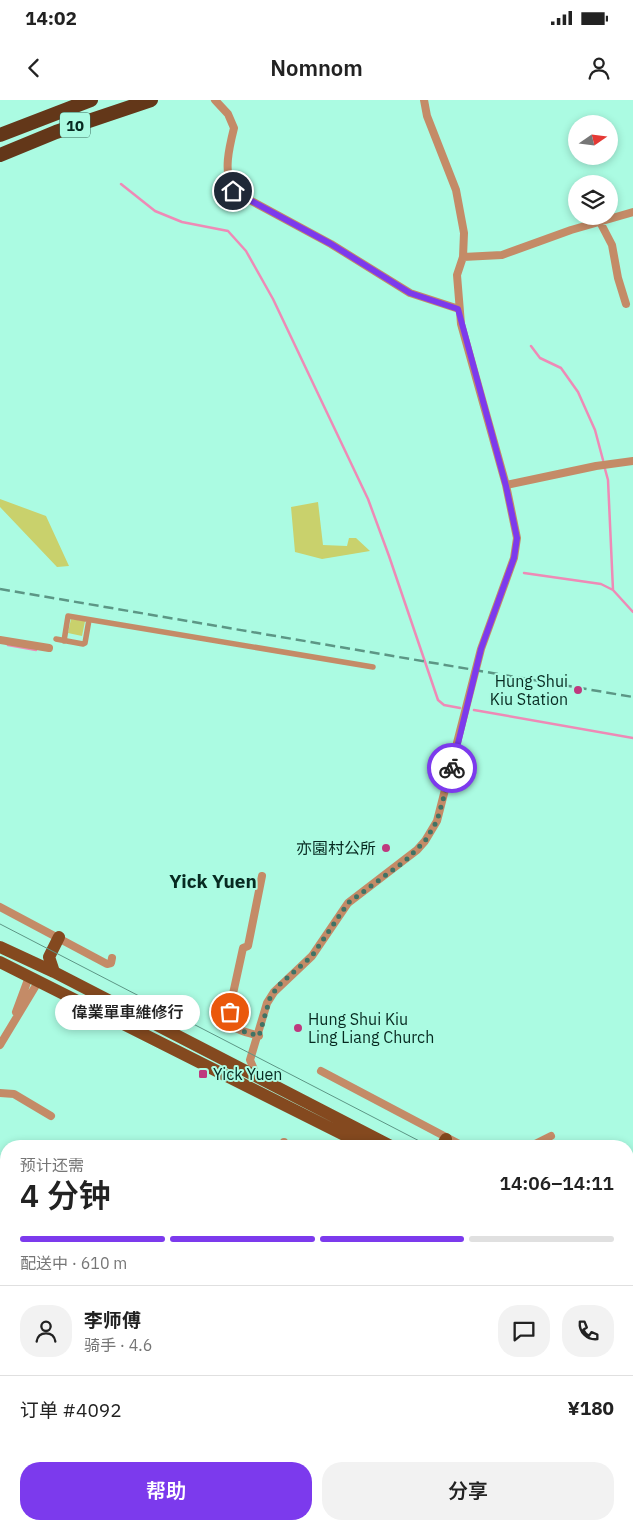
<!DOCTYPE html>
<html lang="zh">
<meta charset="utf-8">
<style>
:root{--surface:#fff;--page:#f2f2f2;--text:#222;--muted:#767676;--line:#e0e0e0;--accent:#7c3aed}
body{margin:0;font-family:"IBM Plex Sans","Noto Sans SC",sans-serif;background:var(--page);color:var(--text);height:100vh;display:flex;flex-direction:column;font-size:19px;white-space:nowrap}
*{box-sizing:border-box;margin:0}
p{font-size:16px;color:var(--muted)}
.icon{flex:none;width:28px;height:28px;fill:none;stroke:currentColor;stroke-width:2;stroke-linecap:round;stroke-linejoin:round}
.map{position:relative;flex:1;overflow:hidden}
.details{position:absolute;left:0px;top:1040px;width:634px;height:390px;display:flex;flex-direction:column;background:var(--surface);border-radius:20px 20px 0 0;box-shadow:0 2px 8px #0003}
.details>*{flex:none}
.needle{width:32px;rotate:76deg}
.buttons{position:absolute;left:568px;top:15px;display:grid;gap:10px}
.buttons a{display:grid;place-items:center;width:50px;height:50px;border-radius:50%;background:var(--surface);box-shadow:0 2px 8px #0003;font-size:25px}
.pin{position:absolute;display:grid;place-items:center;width:42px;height:42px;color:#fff;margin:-21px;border:2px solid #fff;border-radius:50%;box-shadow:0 1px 5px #0007}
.courier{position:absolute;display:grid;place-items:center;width:50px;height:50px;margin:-25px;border:4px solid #7c3aed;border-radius:50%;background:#fff;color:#222;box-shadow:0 1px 6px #0007}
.bubble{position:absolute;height:35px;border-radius:18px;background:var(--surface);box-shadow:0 2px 8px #0003;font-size:16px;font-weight:600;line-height:35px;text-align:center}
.head em{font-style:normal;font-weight:600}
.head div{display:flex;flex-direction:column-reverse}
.head{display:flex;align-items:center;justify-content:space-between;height:85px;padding:0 20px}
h1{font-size:32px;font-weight:600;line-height:38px}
.bar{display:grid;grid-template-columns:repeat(4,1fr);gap:8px 5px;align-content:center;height:60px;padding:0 20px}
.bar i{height:6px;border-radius:4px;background:var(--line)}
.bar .on{background:var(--accent)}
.bar p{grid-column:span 4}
.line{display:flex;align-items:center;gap:12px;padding:0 20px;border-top:1px solid var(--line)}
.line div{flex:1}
.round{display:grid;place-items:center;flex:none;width:52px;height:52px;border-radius:20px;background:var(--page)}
.button{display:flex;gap:10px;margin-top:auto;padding:10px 20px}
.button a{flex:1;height:58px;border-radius:20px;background:var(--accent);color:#fff;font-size:20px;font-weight:600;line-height:58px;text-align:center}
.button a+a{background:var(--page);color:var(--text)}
.status{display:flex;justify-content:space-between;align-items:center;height:35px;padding:0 25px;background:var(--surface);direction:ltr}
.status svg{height:14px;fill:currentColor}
header{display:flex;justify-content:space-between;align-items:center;height:65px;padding:0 20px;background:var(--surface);font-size:22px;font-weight:600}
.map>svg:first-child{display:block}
</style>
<div class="status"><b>14:02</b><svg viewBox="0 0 49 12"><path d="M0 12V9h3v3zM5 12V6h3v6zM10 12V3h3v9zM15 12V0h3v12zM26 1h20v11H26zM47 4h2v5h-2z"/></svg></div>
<header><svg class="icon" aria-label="back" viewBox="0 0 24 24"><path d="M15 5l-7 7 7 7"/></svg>Nomnom<svg class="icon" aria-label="person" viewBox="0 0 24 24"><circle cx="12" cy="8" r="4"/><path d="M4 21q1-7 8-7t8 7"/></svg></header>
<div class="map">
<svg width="633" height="1430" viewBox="0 0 633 1430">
<rect width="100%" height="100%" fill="#abfbe2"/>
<!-- green -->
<path fill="#c9d16c" d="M 0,399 L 46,416 L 69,466 L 57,467 L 0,407 Z
M 318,402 L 323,445 L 347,446 L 349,438 L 356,438 L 370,451 L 322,459 L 295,452 L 291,407 Z
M 71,519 L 85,521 L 82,536 L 68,533 Z
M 358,1424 L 421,1424 L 425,1430 L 361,1430 Z"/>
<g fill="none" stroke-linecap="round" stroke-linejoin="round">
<!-- stream -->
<path stroke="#ee8ab6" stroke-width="2.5" d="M 121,84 L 155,111 L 182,122 L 228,131 L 246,151 L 273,199 L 368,399 L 389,456 L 438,600 L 444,605 L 460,608
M 531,246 L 540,258 L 561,268 L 578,292 L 595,330 L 603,360
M 605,369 L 608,380 L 613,490
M 524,473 L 601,484 L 613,490 L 633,512
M 8,545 L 36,550
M 474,610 L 633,638
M 331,1424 L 335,1430
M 124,1430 L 141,1424"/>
<!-- pedestrian -->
<path stroke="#c48b67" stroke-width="5.5" d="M 56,539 L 83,544 L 85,543 L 89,520
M 64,541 L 68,516 L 373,567"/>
<!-- minor -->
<path stroke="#c48b67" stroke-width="8" d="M 215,0 L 228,14 L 234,28 C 229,48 223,72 233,91 L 331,144 L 410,193 L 459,209
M 600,122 L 612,145 L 618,178 L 626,204
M 463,157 L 502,155 L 571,130 L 633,112
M 506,385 L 596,366 L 633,361
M 0,540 L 49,548
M 0,807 L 107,864 L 111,863 L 112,858
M 16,912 L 29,877
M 259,936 C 244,931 229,931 229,912 L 243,848 L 248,846 L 262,776
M 0,945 L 38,882
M 321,971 L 463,1046
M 256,974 L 250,960 L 267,903 L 274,892 L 312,856 L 348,803 L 417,750 L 425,741 L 437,721 L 481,549 L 514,458 L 517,438 L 506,385 L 461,224 L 457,175 L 463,157 L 464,133 L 456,90 L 427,16 L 424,0
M 0,993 L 14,994 L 51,1016
M 284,1046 L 284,1042
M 531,1046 L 551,1036
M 628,1337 L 633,1334
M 588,1424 L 592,1430"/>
<!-- primary -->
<path stroke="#84491f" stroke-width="12" d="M 0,847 L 54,872 L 391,1046
M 0,862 L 366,1046
M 54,872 L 49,857 L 59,837
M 442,1046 L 446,1039
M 628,1199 L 633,1203
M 628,1219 L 633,1222"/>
<!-- motorway -->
<path stroke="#633719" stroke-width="14" d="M 0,35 L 91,0
M 0,55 L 56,32 L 151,0"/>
<!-- tram -->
<path stroke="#5c9685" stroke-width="1" d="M 0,824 L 429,1046
M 628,1178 L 633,1182"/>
<!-- rail -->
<path stroke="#5c9685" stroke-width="2.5" stroke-dasharray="10 5" stroke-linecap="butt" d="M 0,489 L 633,597"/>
</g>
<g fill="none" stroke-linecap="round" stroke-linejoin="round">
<!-- done -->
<path stroke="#407365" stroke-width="5" stroke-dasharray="0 9" d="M 230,912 C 229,931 244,931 259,936 L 270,898 L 278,886 L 312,856 L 348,803 L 405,761 L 425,741 L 437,721 L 452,668"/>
<!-- route -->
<path stroke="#7c3aed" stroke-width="6" d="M 233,91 L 331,144 L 410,193 L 458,209 L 506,386 L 517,438 L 514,458 L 481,549 L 452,668"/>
</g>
<!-- markers -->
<g fill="#be397e" stroke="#abfbe2" stroke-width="2">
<circle cx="578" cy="590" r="5"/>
<circle cx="386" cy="748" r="5"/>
<circle cx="298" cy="928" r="5"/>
<rect x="198" y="969" width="10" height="10" rx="2.5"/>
</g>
<g text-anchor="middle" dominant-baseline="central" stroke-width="4" stroke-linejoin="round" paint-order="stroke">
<!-- shield labels -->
<rect fill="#abfbe2" stroke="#38695b" stroke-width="1" x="60" y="12.5" width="30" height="25" rx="4"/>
<g font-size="15" font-weight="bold" fill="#072a21">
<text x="75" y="25">10</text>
</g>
<!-- poi labels -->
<g font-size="16" fill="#072a21" stroke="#abfbe2" text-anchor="end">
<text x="568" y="581">Hung Shui<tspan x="568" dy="18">Kiu Station</tspan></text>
<text x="376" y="748">亦園村公所</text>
<text x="308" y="919" text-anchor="start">Hung Shui Kiu<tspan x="308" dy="18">Ling Liang Church</tspan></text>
<text x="213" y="974" text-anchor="start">Yick Yuen</text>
</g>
<!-- quarter labels -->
<g font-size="19" font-weight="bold" fill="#072a21" stroke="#abfbe2">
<text x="213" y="781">Yick Yuen</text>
</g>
</g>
</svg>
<div class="buttons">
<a><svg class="needle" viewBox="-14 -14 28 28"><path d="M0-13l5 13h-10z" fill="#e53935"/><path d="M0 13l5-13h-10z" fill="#767676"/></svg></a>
<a><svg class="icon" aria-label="layers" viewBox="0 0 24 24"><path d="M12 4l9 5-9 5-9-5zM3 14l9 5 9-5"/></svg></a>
</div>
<div class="pin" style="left:230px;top:912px;background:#ea580c"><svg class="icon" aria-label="bag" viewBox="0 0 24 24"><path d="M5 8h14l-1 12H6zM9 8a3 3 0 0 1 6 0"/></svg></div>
<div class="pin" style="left:233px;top:91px;background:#1f2937"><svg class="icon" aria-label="home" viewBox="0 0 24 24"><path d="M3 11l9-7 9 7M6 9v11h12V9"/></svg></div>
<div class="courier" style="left:452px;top:668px"><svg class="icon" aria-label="bike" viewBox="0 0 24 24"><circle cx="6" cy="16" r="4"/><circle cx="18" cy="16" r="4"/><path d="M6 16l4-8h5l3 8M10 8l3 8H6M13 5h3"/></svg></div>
<div class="bubble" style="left:55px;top:895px;width:145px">偉業單車維修行</div>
<section class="details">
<div class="head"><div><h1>4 分钟</h1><p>预计还需</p></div><em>14:06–14:11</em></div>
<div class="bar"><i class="on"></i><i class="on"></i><i class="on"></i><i></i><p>配送中 · 610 m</p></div>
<div class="line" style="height:90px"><a class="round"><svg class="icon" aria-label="person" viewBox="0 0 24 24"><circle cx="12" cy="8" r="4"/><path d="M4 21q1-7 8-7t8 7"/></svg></a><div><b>李师傅</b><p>骑手 · 4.6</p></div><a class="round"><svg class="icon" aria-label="chat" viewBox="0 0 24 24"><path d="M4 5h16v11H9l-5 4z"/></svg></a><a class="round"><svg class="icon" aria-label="phone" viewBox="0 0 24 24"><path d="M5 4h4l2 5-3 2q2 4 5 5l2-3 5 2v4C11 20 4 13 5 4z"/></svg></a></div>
<div class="line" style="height:65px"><div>订单 #4092</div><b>¥180</b></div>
<div class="button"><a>帮助</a><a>分享</a></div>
</section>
</div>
